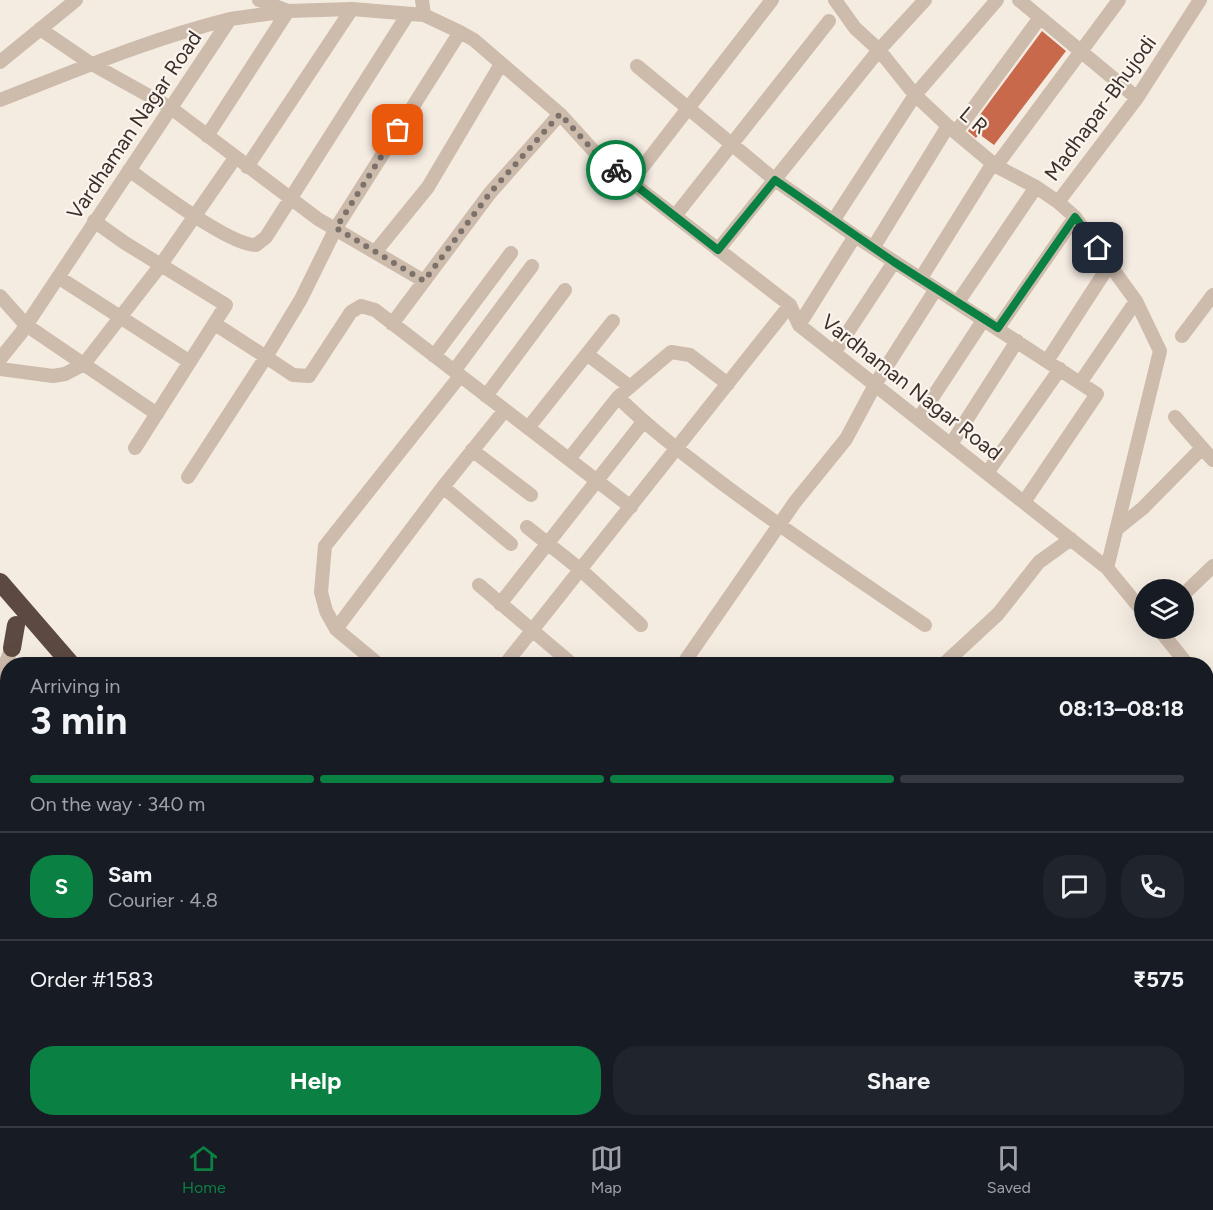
<!DOCTYPE html>
<meta charset="utf-8">
<style>
:root{--surface:#171b24;--page:#20242c;--text:#f1f3f6;--muted:#9ea1a6;--line:#363941;--accent:#0b8043}
body{margin:0;font-family:Figtree,sans-serif;background:var(--page);color:var(--text);height:100vh;display:flex;flex-direction:column;font-size:22px;white-space:nowrap}
*{box-sizing:border-box;margin:0}
p{font-size:20px;color:var(--muted)}
.icon{flex:none;width:33px;height:33px;fill:none;stroke:currentColor;stroke-width:2;stroke-linecap:round;stroke-linejoin:round}
.map{position:relative;flex:1;overflow:hidden}
.panel{position:absolute;left:0px;top:657px;width:1214px;height:470px;display:flex;flex-direction:column;background:var(--surface);border-radius:24px 24px 0 0;box-shadow:0 6px 24px #0002}
.panel>*{flex:none}
.tools{position:absolute;left:1134px;top:579px;display:grid;gap:12px}
.tools a{display:grid;place-items:center;width:60px;height:60px;border-radius:50%;background:var(--surface);box-shadow:0 6px 24px #0002;font-size:30px}
.pin{position:absolute;display:grid;place-items:center;width:51px;height:51px;color:#fff;margin:-26px;border-radius:12px;box-shadow:0 3px 9px #0006}
.courier{position:absolute;display:grid;place-items:center;width:60px;height:60px;margin:-30px;border:4px solid #0b8043;border-radius:50%;background:#fff;color:#222;box-shadow:0 2px 8px #0007}
.summary em{font-style:normal;font-weight:700}
.summary div{display:flex;flex-direction:column-reverse}
.summary{display:flex;align-items:center;justify-content:space-between;height:102px;padding:0 30px}
h1{font-size:39px;font-weight:700;line-height:45px}
.bar{display:grid;grid-template-columns:repeat(4,1fr);gap:9px 6px;align-content:center;height:72px;padding:0 30px}
.bar i{height:8px;border-radius:4px;background:var(--line)}
.bar .active{background:var(--accent)}
.bar p{grid-column:span 4}
.line{display:flex;align-items:center;gap:15px;padding:0 30px;border-top:2px solid var(--line)}
.line div{flex:1}
.round{display:grid;place-items:center;flex:none;width:63px;height:63px;border-radius:24px;background:var(--page)}
.cta{display:flex;gap:12px;margin-top:auto;padding:12px 30px}
.cta a{flex:1;height:69px;border-radius:24px;background:var(--accent);color:#fff;font-size:24px;font-weight:700;line-height:69px;text-align:center}
.cta a+a{background:var(--page);color:var(--text)}
.dock{display:flex;justify-content:space-around;align-items:center;height:84px;border-top:2px solid var(--line);background:var(--surface);font-size:16px;color:var(--muted)}
.dock a{display:grid;justify-items:center;gap:3px}
.dock .active{color:var(--accent)}
.map>svg:first-child{display:block}
</style>
<div class="map">
<svg width="1213" height="1126" viewBox="0 0 1213 1126">
<rect width="100%" height="100%" fill="#f4ebe1"/>
<!-- building -->
<path fill="#c8694b" d="M 1042,31 L 1066,51 L 994,145 L 979,134 L 976,138 L 968,131 Z"/>
<g fill="none" stroke-linecap="round" stroke-linejoin="round">
<!-- minor -->
<path stroke="#cdbbac" stroke-width="14" d="M 422,0 L 424,15
M 835,0 L 855,28 L 879,50 L 915,95 L 948,126 L 996,166 L 1036,187 L 1058,202
M 1019,0 L 1137,98
M 40,29 L 90,63 L 171,108 L 318,219 L 424,281
M 0,62 L 76,0
M 637,66 L 775,180 L 855,236 L 1097,394 L 1024,502
M 0,100 C 77,70 150,39 230,19
M 956,132 L 1039,19
M 207,136 L 288,11 L 259,0
M 996,166 L 1119,0
M 247,167 L 352,9
M 129,170 C 153,187 230,246 256,245 L 266,237 L 408,14
M 631,182 L 772,0
M 675,216 L 829,21
M 94,221 L 125,243 L 226,305 L 135,448
M 833,221 L 915,95 L 997,0
M 873,248 L 948,126
M 718,250 L 879,50 L 925,0
M 376,251 L 428,187 L 501,64
M 58,277 L 190,362
M 921,278 L 993,163
M 0,296 L 26,325 L 157,414
M 958,302 L 1036,187
M 215,324 L 266,357 L 301,299 L 336,228 L 460,32
M 392,324 L 490,193 L 560,114
M 799,325 L 855,236
M 998,328 L 1075,217
M 1182,336 L 1213,295
M 834,353 L 894,262
M 588,355 L 629,386
M 434,356 L 511,253
M 0,359 L 21,333 L 230,19 L 288,11 L 352,9 L 424,15 L 460,32 L 474,40 L 560,114 L 601,159 L 790,305 L 799,325 L 1107,568 L 1144,613
M 1047,361 L 1110,264
M 0,369 L 53,376 L 65,374 L 84,364 L 160,266 L 235,158
M 454,371 L 532,266
M 1080,383 L 1136,301
M 486,396 L 565,290
M 618,397 C 652,431 689,458 727,487 C 792,535 858,580 925,625
M 1175,417 L 1213,460
M 919,418 L 984,319
M 528,428 L 613,321
M 951,444 L 1017,341
M 472,450 L 531,495
M 569,459 L 618,397 L 671,352 L 690,355 L 728,384
M 987,473 L 1060,369
M 188,477 L 266,357 L 293,375 L 309,376 L 351,312 L 361,306 L 375,310 L 631,507
M 443,487 L 511,544
M 527,527 L 581,570 L 641,625
M 1118,528 L 1143,508 L 1202,448
M 1107,568 L 1160,351 L 1136,301 L 1075,217 L 1058,202 L 1137,98 L 1200,0
M 479,585 L 572,664
M 1184,594 L 1213,566
M 500,604 L 643,422
M 1158,628 L 1187,664
M 336,629 L 443,487 L 505,410
M 507,662 L 790,305
M 378,664 L 336,629 L 326,611 L 321,592 L 325,546 L 460,376
M 683,664 L 795,502 L 846,439 L 876,383 L 936,289
M 944,664 L 998,614 L 1039,562 L 1071,539
M 0,676 L 12,648
M 1206,687 L 1213,696
M 0,757 L 8,750
M 0,853 L 8,859
M 1206,955 L 1213,948
M 0,961 L 8,956
M 0,1017 L 8,1027
M 1206,1086 L 1213,1079
M 1015,1119 L 1023,1126
M 1173,1119 L 1184,1126
M 558,1126 L 563,1119
M 745,1126 L 750,1119
M 1131,1126 L 1137,1119"/>
<!-- highway -->
<path stroke="#5c4a42" stroke-width="18" d="M 0,582 L 71,664
M 12,648 L 16,625
M 375,1119 L 378,1126"/>
</g>
<g fill="none" stroke-linecap="round" stroke-linejoin="round">
<!-- done -->
<path stroke="#7c716b" stroke-width="6" stroke-dasharray="0 10.8" d="M 398,130 L 336,228 L 424,281 L 490,193 L 560,114 L 601,159 L 616,170"/>
<!-- route -->
<path stroke="#0b8043" stroke-width="8" d="M 616,170 L 718,250 L 775,180 L 894,262 L 998,328 L 1075,217 L 1098,248"/>
</g>
<g text-anchor="middle" dominant-baseline="central" stroke-width="4.5" stroke-linejoin="round" paint-order="stroke">
<!-- street labels -->
<g font-size="21" fill="#3b302b" stroke="#fbf5ee">
<text transform="translate(1100 108) rotate(-54)">Madhapar-Bhujodi</text>
<text transform="translate(974 120) rotate(40)">L R</text>
<text transform="translate(134 125) rotate(-56)">Vardhaman Nagar Road</text>
<text transform="translate(912 387) rotate(38)">Vardhaman Nagar Road</text>
</g>
</g>
</svg>
<div class="tools">
<a><svg class="icon" aria-label="layers" viewBox="0 0 24 24"><path d="M12 4l9 5-9 5-9-5zM3 14l9 5 9-5"/></svg></a>
</div>
<div class="pin" style="left:398px;top:130px;background:#ea580c"><svg class="icon" aria-label="bag" viewBox="0 0 24 24"><path d="M5 8h14l-1 12H6zM9 8a3 3 0 0 1 6 0"/></svg></div>
<div class="pin" style="left:1098px;top:248px;background:#1f2937"><svg class="icon" aria-label="home" viewBox="0 0 24 24"><path d="M3 11l9-7 9 7M6 9v11h12V9"/></svg></div>
<div class="courier" style="left:616px;top:170px"><svg class="icon" aria-label="bike" viewBox="0 0 24 24"><circle cx="6" cy="16" r="4"/><circle cx="18" cy="16" r="4"/><path d="M6 16l4-8h5l3 8M10 8l3 8H6M13 5h3"/></svg></div>
<section class="panel">
<div class="summary"><div><h1>3 min</h1><p>Arriving in</p></div><em>08:13–08:18</em></div>
<div class="bar"><i class="active"></i><i class="active"></i><i class="active"></i><i></i><p>On the way · 340 m</p></div>
<div class="line" style="height:108px"><b class="round" style="background:var(--accent);color:#fff">S</b><div><b>Sam</b><p>Courier · 4.8</p></div><a class="round"><svg class="icon" aria-label="chat" viewBox="0 0 24 24"><path d="M4 5h16v11H9l-5 4z"/></svg></a><a class="round"><svg class="icon" aria-label="phone" viewBox="0 0 24 24"><path d="M5 4h4l2 5-3 2q2 4 5 5l2-3 5 2v4C11 20 4 13 5 4z"/></svg></a></div>
<div class="line" style="height:78px"><div>Order #1583</div><b>₹575</b></div>
<div class="cta"><a>Help</a><a>Share</a></div>
</section>
</div>
<nav class="dock">
<a class="active"><svg class="icon" aria-label="home" viewBox="0 0 24 24"><path d="M3 11l9-7 9 7M6 9v11h12V9"/></svg>Home</a>
<a><svg class="icon" aria-label="map" viewBox="0 0 24 24"><path d="M3 6l6-2 6 2 6-2v14l-6 2-6-2-6 2zM9 4v14M15 6v14"/></svg>Map</a>
<a><svg class="icon" aria-label="saved" viewBox="0 0 24 24"><path d="M7 4h10v16l-5-4-5 4z"/></svg>Saved</a>
</nav>
